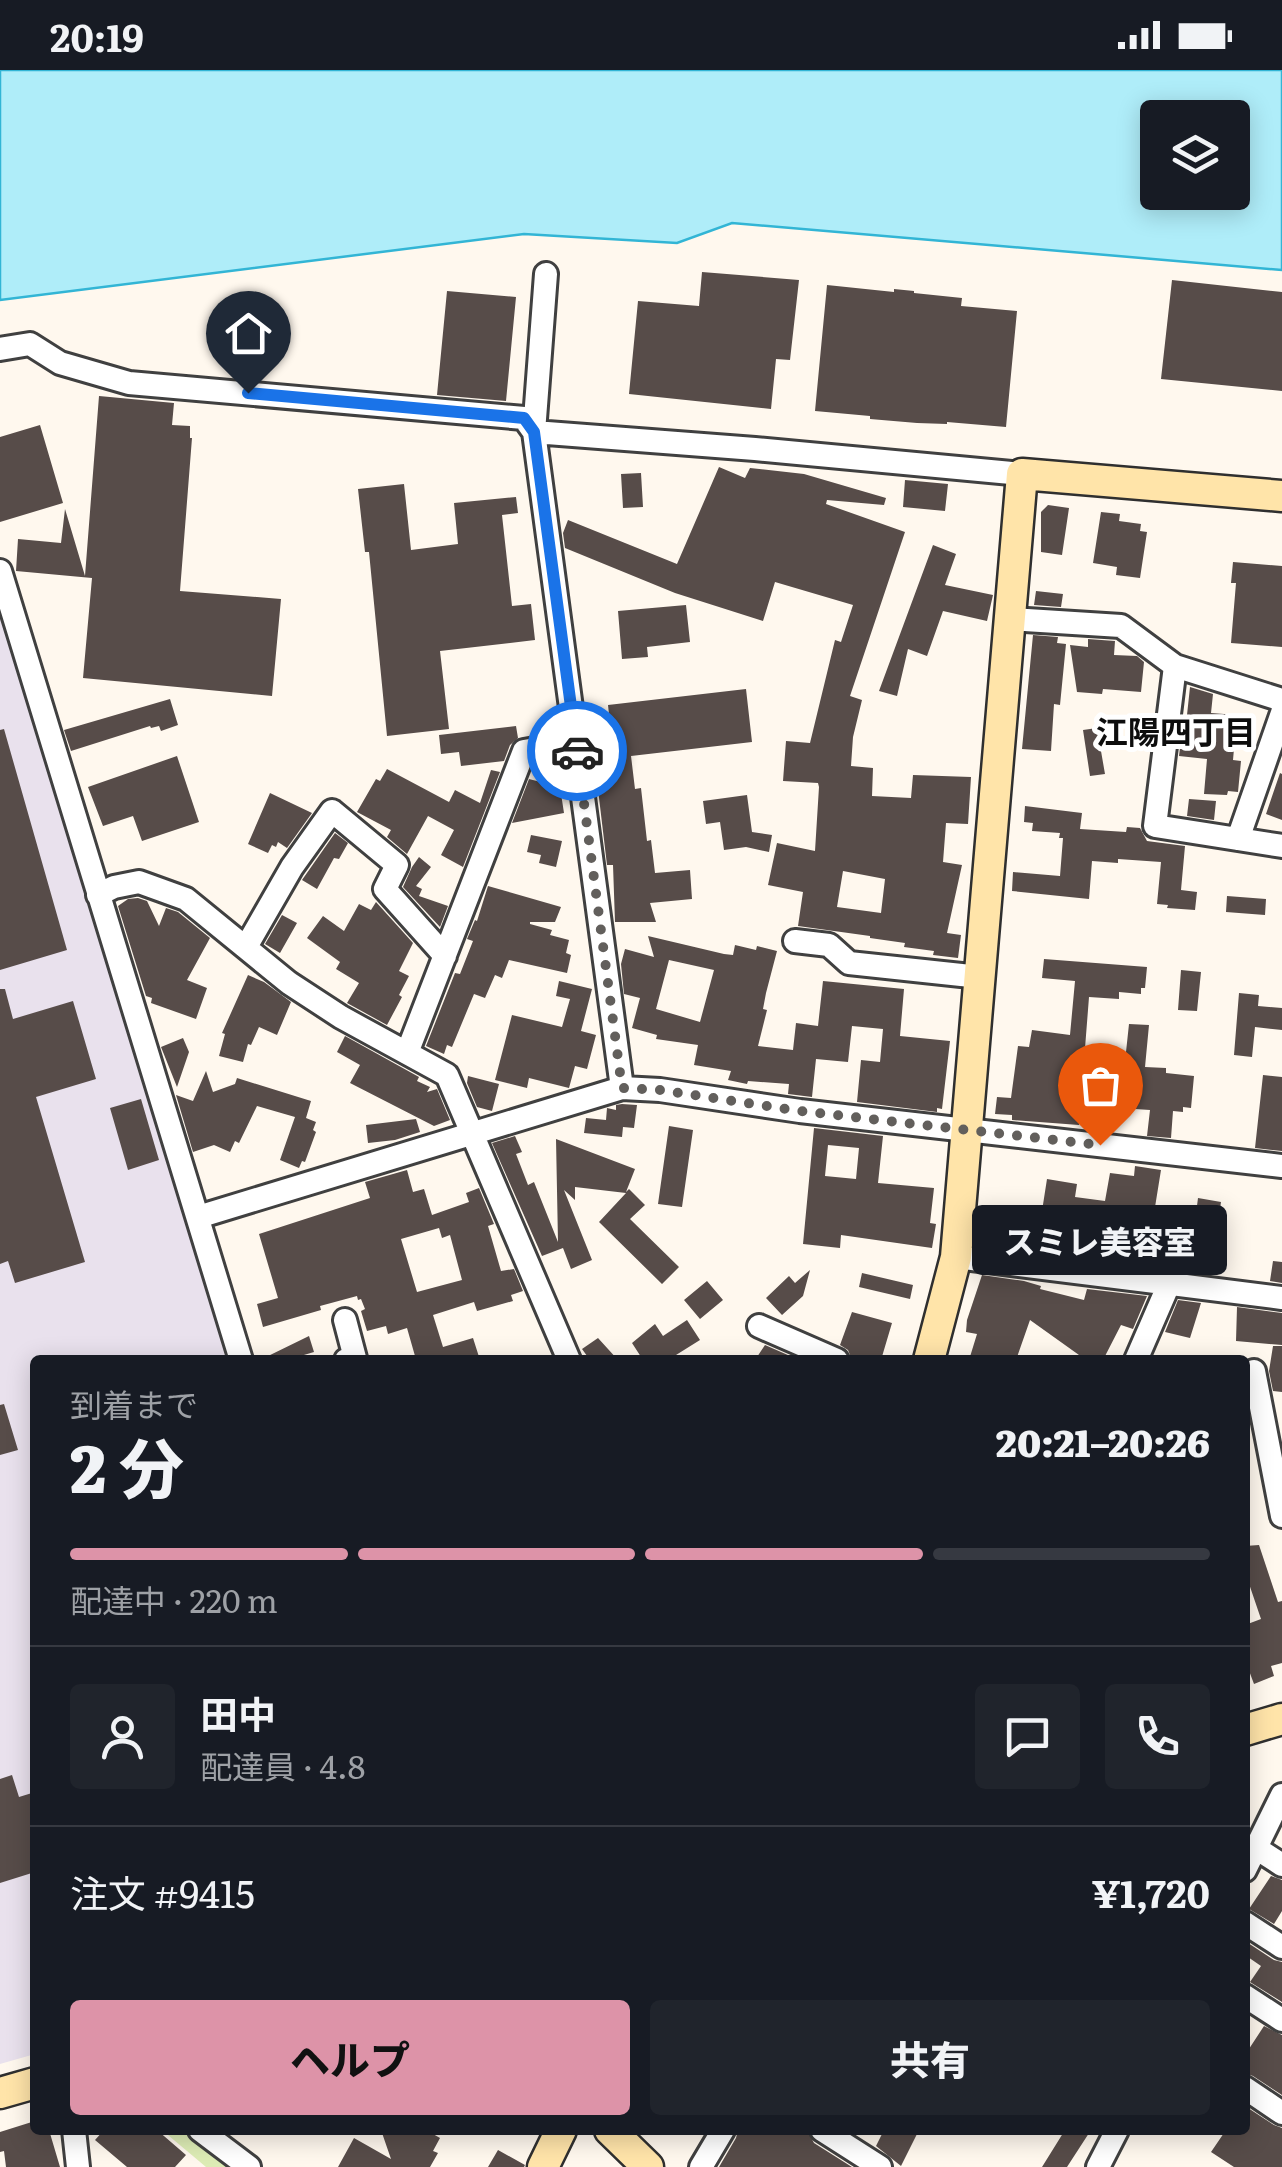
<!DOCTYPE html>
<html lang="ja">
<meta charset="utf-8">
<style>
:root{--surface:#171b24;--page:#20242c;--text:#f1f3f6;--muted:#9ea1a6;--line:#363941;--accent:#dd93a8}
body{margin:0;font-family:Literata,"Noto Sans JP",serif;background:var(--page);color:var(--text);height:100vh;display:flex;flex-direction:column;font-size:38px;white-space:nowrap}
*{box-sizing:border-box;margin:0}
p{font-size:32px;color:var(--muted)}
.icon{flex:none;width:55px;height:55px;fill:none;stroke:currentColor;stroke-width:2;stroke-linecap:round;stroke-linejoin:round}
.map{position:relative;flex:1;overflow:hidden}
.drawer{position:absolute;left:30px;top:1285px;width:1220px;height:780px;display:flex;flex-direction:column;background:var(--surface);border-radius:10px;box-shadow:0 5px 25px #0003}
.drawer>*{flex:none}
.fabs{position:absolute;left:1140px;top:30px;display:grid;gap:20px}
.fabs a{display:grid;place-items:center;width:110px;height:110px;border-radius:10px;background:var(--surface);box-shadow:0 5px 25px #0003;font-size:50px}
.pin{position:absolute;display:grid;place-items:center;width:85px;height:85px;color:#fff;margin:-102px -42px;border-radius:50% 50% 50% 0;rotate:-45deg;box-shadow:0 0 10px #0007}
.pin .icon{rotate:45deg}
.courier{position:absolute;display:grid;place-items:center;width:100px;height:100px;margin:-50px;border:8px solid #1a73e8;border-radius:50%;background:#fff;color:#222;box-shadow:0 2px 12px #0007}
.bubble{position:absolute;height:70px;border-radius:10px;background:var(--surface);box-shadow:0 5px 25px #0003;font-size:32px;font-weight:800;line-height:70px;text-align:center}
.overview em{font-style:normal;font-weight:800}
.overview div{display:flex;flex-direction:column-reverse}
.overview{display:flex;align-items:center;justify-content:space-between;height:170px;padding:0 40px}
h1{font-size:65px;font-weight:800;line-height:75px}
.bar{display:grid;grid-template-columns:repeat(4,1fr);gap:15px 10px;align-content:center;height:120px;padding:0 40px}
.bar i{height:12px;border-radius:8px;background:var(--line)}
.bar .current{background:var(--accent)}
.bar p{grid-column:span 4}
.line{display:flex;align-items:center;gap:25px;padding:0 40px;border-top:2px solid var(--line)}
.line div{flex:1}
.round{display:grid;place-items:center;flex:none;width:105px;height:105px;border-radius:10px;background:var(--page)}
.action{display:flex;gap:20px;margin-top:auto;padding:20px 40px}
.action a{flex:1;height:115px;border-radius:10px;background:var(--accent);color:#111;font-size:40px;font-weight:800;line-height:115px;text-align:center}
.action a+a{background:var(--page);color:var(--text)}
.status{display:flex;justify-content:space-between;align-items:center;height:70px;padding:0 50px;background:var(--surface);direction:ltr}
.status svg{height:28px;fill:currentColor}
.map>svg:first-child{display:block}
</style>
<div class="status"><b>20:19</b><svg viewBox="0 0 49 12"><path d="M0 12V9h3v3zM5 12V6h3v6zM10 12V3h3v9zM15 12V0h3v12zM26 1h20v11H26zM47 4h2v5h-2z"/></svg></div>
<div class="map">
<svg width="1282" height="2097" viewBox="0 0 1282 2097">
<rect width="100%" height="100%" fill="#fff8ee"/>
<!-- industrial -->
<path fill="#e9e1ed" d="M 0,546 L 228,1290 L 35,1290 L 35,1814 L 30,1816 L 35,1832 L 35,1984 L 0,1994 Z"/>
<!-- green -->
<path fill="#ddecb5" d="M 162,2060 L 200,2060 L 249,2097 L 206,2097 Z"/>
<!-- water -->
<path fill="#afedf9" stroke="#32b5d5" stroke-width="2.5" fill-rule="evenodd" d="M 0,0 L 1282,0 L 1282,200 L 732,153 L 677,173 L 524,164 L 0,230 ZM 1158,48 L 1232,48 L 1232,122 L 1158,122 Z"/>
<!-- building -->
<path fill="#574c49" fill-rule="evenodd" d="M 702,202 L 799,210 L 790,290 L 776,289 L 771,339 L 629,324 L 638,231 L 699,236 Z
M 1172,210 L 1282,222 L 1282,321 L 1161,309 Z
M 827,215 L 894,222 L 894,219 L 914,221 L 914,223 L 962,228 L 961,236 L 1017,241 L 1006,357 L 947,352 L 947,354 L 917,353 L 870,349 L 870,346 L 815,341 Z
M 447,221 L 516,227 L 506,331 L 437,325 Z
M 99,326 L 174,333 L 172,355 L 190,356 L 190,368 L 192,368 L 180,521 L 281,529 L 272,626 L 83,608 L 92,508 L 16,501 L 18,469 L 61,473 L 65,439 L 85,506 Z
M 40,355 L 63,433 L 0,452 L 0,367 Z
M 719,397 L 745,408 L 750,398 L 804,404 L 886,428 L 884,435 L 827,430 L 826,434 L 905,462 L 850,626 L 862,630 L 853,667 L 851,696 L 873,698 L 872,726 L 911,728 L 913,705 L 971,707 L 968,754 L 946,753 L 943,792 L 962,795 L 947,863 L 961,865 L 958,888 L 933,885 L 934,881 L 904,877 L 905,873 L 870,868 L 870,866 L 798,856 L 803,822 L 768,815 L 777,773 L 815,781 L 819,717 L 818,713 L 783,711 L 786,671 L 810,673 L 835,570 L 841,572 L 853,535 L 775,512 L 763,551 L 675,523 L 565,478 L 563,463 L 568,450 L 677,494 ZM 843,801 L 885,809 L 881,843 L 837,837 Z
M 641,403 L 643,437 L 623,438 L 621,404 Z
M 905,410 L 948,414 L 945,441 L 903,437 Z
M 404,414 L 411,480 L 458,474 L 454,433 L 516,427 L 518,443 L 502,445 L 512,536 L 531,534 L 535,570 L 440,581 L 449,659 L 387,666 L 369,482 L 365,482 L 358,419 Z
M 1048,435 L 1069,438 L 1062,485 L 1041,482 L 1041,442 Z
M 1101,442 L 1120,444 L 1119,451 L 1141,454 L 1140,461 L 1147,462 L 1140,508 L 1116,505 L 1117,497 L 1093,493 Z
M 933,475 L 956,484 L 945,515 L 993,525 L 987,551 L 943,541 L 927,586 L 908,579 L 897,626 L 879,621 Z
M 1233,492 L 1282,496 L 1282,577 L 1231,573 L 1236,513 L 1231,513 Z
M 1036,521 L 1063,524 L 1061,537 L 1034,535 Z
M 686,535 L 690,572 L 647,577 L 648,587 L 622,589 L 618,541 Z
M 1033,565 L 1058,567 L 1057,573 L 1066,574 L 1060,635 L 1054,634 L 1051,681 L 1022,679 Z
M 1088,569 L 1115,571 L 1114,585 L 1137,586 L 1144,592 L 1141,622 L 1103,619 L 1102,624 L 1077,622 L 1070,575 L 1088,577 Z
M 1190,617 L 1213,624 L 1211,643 L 1237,645 L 1233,690 L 1241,691 L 1238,722 L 1228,721 L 1227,725 L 1204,724 L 1207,689 L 1179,686 L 1184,645 L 1187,645 Z
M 746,619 L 752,672 L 631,686 L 635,719 L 641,718 L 647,771 L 651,770 L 655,803 L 690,800 L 692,829 L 650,833 L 656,852 L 615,852 L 613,795 L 607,795 L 597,711 L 616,709 L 608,635 Z
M 170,629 L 178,655 L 161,661 L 159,656 L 151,658 L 150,656 L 71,681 L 64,660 Z
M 516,656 L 518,668 L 510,675 L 504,691 L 461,696 L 459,682 L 441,684 L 439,665 Z
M 1097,658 L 1105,704 L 1090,706 L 1083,660 Z
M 4,659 L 67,880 L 0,900 L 0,660 Z
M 177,686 L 199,752 L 142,771 L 133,746 L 103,756 L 88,717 Z
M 387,699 L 449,732 L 455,720 L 480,733 L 491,700 L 500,702 L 463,797 L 441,785 L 454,760 L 428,746 L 407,784 L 387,767 L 391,760 L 357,742 L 376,709 L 380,711 Z
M 1280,703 L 1282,704 L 1282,750 L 1266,744 Z
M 529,709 L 560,717 L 564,743 L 512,753 Z
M 270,723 L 312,743 L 287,778 L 278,772 L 276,777 L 272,775 L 268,783 L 248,774 Z
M 747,725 L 752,762 L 772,765 L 769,782 L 746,777 L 724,780 L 720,752 L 706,754 L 703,731 Z
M 1189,729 L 1216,731 L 1214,750 L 1187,746 Z
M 1025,736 L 1082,743 L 1080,759 L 1126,762 L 1127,757 L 1140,758 L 1147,771 L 1185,776 L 1181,820 L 1197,822 L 1195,840 L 1167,838 L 1168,835 L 1157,834 L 1161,792 L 1118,789 L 1118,793 L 1092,791 L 1089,829 L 1012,821 L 1013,802 L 1060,806 L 1063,768 L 1059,768 L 1060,763 L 1032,761 L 1033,753 L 1024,752 Z
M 335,763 L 348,773 L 339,789 L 334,788 L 317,819 L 302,810 Z
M 531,765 L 562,771 L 556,797 L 539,793 L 541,785 L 527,782 Z
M 419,787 L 431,797 L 416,816 L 422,819 L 419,826 L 448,836 L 440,857 L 403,817 L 412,797 Z
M 488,816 L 561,837 L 555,852 L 530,852 L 530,854 L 552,860 L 550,865 L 569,870 L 566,883 L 571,885 L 567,903 L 509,890 L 502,908 L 495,905 L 485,928 L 474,924 L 452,977 L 447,975 L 444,984 L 426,976 L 455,903 L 460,904 L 473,871 L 467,869 L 475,850 L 477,851 Z
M 1227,826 L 1266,829 L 1265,845 L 1226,842 Z
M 138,828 L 147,831 L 159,856 L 166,838 L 178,842 L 210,868 L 187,910 L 207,918 L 196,949 L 151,933 L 152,928 L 146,926 L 118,836 L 128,829 Z
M 376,832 L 413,873 L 399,901 L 409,906 L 399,925 L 402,927 L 387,955 L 347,933 L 359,913 L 336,899 L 340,892 L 307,868 L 323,846 L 344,861 L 359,834 L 371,840 Z
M 282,845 L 297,853 L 280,883 L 265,874 Z
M 648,866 L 724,884 L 733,885 L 735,875 L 756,880 L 757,876 L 777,881 L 766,923 L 763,939 L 767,940 L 758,976 L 793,980 L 796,953 L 818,956 L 823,911 L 904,919 L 900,966 L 950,971 L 942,1039 L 937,1038 L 937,1042 L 857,1032 L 861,990 L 880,992 L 883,959 L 852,956 L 848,992 L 816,989 L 812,1027 L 788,1024 L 789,1014 L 748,1011 L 747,1014 L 728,1010 L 731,1001 L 694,995 L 698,975 L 656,969 L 657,965 L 632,958 L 640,928 L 624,924 L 621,894 L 625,879 L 654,887 ZM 669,890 L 714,900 L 700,952 L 656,939 Z
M 1044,889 L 1147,897 L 1145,918 L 1141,918 L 1141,924 L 1119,922 L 1119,929 L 1089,927 L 1079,1055 L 1012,1050 L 1012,1045 L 995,1044 L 997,1027 L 1011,1028 L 1018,976 L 1029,977 L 1032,960 L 1070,965 L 1075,911 L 1042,908 Z
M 1181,900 L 1201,902 L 1197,941 L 1178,940 Z
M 248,905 L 264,912 L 291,932 L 277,965 L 259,957 L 251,975 L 248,974 L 243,992 L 219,986 L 225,964 L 222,963 Z
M 559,911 L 592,919 L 581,961 L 596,965 L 587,999 L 575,996 L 569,1018 L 529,1008 L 527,1018 L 495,1010 L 512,945 L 562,957 L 570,929 L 556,926 Z
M 0,919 L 5,919 L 13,949 L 73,931 L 96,1009 L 36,1027 L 85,1192 L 15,1213 L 8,1191 L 0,1194 Z
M 1239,923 L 1259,925 L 1258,936 L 1282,938 L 1282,960 L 1255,957 L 1252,987 L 1234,985 Z
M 1129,954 L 1149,955 L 1145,997 L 1166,998 L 1166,1003 L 1194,1006 L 1191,1038 L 1183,1037 L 1183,1042 L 1173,1041 L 1171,1068 L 1147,1066 L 1150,1040 L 1120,1038 Z
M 345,966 L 419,1007 L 417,1011 L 430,1017 L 427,1022 L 437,1019 L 450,1050 L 434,1056 L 350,1013 L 360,995 L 337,982 Z
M 183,968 L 189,982 L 177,1017 L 161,977 Z
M 206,1001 L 213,1022 L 235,1014 L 237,1008 L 311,1031 L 306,1048 L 316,1052 L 313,1060 L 316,1062 L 305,1092 L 302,1091 L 299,1098 L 280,1090 L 295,1047 L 257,1036 L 239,1073 L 235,1071 L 230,1082 L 214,1075 L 193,1082 L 176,1025 L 193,1031 Z
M 1263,1005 L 1282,1007 L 1282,1081 L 1255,1078 Z
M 468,1006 L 499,1014 L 492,1041 L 477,1037 L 467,1013 Z
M 141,1029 L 159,1090 L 128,1100 L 110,1038 Z
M 622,1034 L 637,1035 L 634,1058 L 623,1057 L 622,1067 L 584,1063 L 586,1048 L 606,1050 L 607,1038 L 616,1040 L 616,1035 Z
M 416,1049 L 420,1062 L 395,1070 L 368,1073 L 366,1055 Z
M 669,1056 L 693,1060 L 682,1137 L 658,1134 Z
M 814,1058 L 883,1066 L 878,1113 L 934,1118 L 930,1153 L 936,1154 L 932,1178 L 841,1165 L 840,1178 L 803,1174 ZM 828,1075 L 859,1078 L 856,1109 L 825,1106 Z
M 515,1066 L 522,1082 L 516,1084 L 528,1115 L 534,1112 L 558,1172 L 556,1069 L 635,1099 L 626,1122 L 629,1119 L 645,1135 L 630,1149 L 679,1197 L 662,1214 L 599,1152 L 626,1123 L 575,1117 L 575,1130 L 564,1120 L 592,1190 L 571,1199 L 563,1178 L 542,1186 L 492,1073 Z
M 1135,1096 L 1161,1100 L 1150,1168 L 1125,1164 L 1127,1150 L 1094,1146 L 1089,1181 L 1082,1180 L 1081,1188 L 1054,1184 L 1060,1143 L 1042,1141 L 1047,1109 L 1077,1114 L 1075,1127 L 1105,1131 L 1110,1103 L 1134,1106 Z
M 407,1100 L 413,1122 L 424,1119 L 432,1145 L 469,1132 L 466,1123 L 479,1118 L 494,1154 L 488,1156 L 501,1201 L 514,1199 L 523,1221 L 511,1225 L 513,1231 L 477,1241 L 474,1232 L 433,1245 L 443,1277 L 473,1268 L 480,1290 L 414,1290 L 415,1286 L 407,1258 L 388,1264 L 386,1256 L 367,1261 L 361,1241 L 365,1239 L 361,1229 L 358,1230 L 357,1226 L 320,1236 L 321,1240 L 263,1257 L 257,1234 L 278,1228 L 259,1164 L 370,1128 L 365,1112 ZM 439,1158 L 442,1168 L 450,1165 L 462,1210 L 417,1222 L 401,1169 Z
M 1198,1128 L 1221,1132 L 1212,1193 L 1190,1190 Z
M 1273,1191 L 1282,1192 L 1282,1213 L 1270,1211 Z
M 810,1200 L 803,1226 L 782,1245 L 766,1228 L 789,1206 L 795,1213 Z
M 862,1203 L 913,1215 L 910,1229 L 859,1217 Z
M 982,1205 L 1024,1211 L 1041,1216 L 1040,1219 L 1084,1230 L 1087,1219 L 1147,1226 L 1133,1259 L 1121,1255 L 1103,1290 L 1086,1290 L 1030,1250 L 1016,1290 L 969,1290 L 977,1264 L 966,1262 L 967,1250 Z
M 707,1211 L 723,1230 L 700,1249 L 684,1230 Z
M 1178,1230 L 1201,1233 L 1190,1268 L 1165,1262 Z
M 1237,1237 L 1282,1243 L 1282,1275 L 1236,1271 Z
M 852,1242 L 892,1253 L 881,1290 L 852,1290 L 848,1280 L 840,1275 Z
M 687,1250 L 700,1270 L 668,1290 L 643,1290 L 632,1273 L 655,1254 L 663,1266 Z
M 309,1266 L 314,1282 L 287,1290 L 265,1290 L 264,1288 Z
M 598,1268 L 618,1290 L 590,1290 L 582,1279 Z
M 765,1275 L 797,1289 L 799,1290 L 755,1290 Z
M 1273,1276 L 1282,1276 L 1282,1322 L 1273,1321 L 1269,1301 Z
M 4,1334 L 18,1380 L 0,1385 L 0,1335 Z
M 1259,1475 L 1278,1532 L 1282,1531 L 1282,1593 L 1271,1596 L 1274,1606 L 1254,1614 L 1245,1590 L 1245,1555 L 1261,1549 L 1245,1502 L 1245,1476 Z
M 12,1705 L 19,1727 L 32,1723 L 35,1732 L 35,1802 L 0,1813 L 0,1709 Z
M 1271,1806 L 1282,1810 L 1282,1841 L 1274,1854 L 1249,1839 Z
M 1245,1871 L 1274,1890 L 1282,1892 L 1282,1932 L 1250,1912 L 1261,1896 L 1245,1885 Z
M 1264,1956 L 1282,1965 L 1282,2025 L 1253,2006 L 1245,2003 L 1245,1985 Z
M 1245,2036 L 1274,2055 L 1282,2058 L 1282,2097 L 1234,2097 L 1211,2082 L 1226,2060 L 1245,2060 Z
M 35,2051 L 35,2060 L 49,2060 L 60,2097 L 6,2097 L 4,2081 L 0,2082 L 0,2062 Z
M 104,2060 L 157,2060 L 186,2085 L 175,2097 L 127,2097 L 95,2070 Z
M 381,2060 L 426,2060 L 440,2068 L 433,2081 L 438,2083 L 430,2097 L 338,2097 L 354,2068 L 391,2089 Z
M 738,2060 L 807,2060 L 814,2073 L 852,2097 L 719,2097 L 736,2068 Z
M 884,2060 L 919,2060 L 901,2096 L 876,2076 Z
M 1065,2060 L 1091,2060 L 1067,2097 L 1042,2097 Z
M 498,2080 L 525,2095 L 524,2097 L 488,2097 Z"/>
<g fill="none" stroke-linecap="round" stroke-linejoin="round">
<defs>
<path id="street" d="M 546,204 L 534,362 L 622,1018
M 0,279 L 30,274 L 60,293 L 129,313 L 524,348 L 534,362 L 755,379 L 1022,404
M 0,501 L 241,1290
M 1010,549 L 1121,556 L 1175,596 L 1282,630
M 1175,596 L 1155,756 L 1282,776
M 1238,769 L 1282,643
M 98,825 L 114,817 L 139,812 L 186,829 L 289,913 L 341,947 L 447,1005 L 569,1290
M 795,871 L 829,875 L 849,893 L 980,907
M 246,877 L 292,797 L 332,741 L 397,795 L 385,819 L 445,886
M 407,983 L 524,681 L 575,672
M 198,1147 L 622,1018 L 660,1020 L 800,1041 L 1282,1096
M 956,1187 L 1282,1228
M 345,1250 L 355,1288 L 346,1290
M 759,1256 L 837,1290
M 1136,1290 L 1169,1214
M 1254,1301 L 1282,1446
M 1256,1778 L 1282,1795
M 1245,1800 L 1282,1725
M 1245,1853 L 1282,1877
M 1245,1926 L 1282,1950
M 1245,2018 L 1282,2043
M 74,2060 L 78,2097
M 200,2060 L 249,2097
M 822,2060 L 880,2097
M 701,2097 L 723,2060
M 1098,2097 L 1117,2060"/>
<path id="secondary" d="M 929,1290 L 956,1187 L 1022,404 L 1282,426
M 1245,1660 L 1282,1649
M 0,2023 L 35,2013
M 610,2060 L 648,2097
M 543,2097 L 561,2060"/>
</defs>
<!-- street casing -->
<use href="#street" stroke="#404040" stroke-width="28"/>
<!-- secondary casing -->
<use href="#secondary" stroke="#2f2f2f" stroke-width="35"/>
<!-- street -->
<use href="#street" stroke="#fff" stroke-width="22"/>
<!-- secondary -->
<use href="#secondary" stroke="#ffe4a9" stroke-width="30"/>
</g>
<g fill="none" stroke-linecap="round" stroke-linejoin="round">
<!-- done -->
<path stroke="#625f5c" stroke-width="10" stroke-dasharray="0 18" d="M 577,681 L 622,1018 L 660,1020 L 800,1041 L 1100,1075"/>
<!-- route -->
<path stroke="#1a73e8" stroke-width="12" d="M 248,323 L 524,348 L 534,362 L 577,681"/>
</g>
<g text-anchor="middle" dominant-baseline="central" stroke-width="10" stroke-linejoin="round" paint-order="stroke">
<!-- neighbourhood labels -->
<g font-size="32" font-weight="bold" fill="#0d0d0d" stroke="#fff">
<text x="1176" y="660">江陽四丁目</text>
</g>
</g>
</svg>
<div class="fabs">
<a><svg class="icon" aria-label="layers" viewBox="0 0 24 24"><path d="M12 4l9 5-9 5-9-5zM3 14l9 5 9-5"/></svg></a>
</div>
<div class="pin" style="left:1100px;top:1075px;background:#ea580c"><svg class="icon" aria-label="bag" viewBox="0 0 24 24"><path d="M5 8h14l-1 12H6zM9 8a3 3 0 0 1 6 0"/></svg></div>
<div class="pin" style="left:248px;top:323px;background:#1f2937"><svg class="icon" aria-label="home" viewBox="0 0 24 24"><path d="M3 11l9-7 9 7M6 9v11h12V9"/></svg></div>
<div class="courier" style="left:577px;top:681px"><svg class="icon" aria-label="car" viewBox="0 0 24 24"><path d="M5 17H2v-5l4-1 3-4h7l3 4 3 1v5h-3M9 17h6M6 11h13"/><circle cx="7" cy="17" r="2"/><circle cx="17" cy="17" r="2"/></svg></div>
<div class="bubble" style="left:972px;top:1135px;width:255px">スミレ美容室</div>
<section class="drawer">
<div class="overview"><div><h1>2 分</h1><p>到着まで</p></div><em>20:21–20:26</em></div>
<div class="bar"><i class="current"></i><i class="current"></i><i class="current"></i><i></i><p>配達中 · 220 m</p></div>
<div class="line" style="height:180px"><a class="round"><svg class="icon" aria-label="person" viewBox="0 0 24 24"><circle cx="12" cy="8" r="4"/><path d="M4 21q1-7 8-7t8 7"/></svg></a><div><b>田中</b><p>配達員 · 4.8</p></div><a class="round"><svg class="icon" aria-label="chat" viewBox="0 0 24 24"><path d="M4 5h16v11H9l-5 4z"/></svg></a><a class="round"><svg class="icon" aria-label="phone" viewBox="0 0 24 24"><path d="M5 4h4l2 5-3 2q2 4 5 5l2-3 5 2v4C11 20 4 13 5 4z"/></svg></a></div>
<div class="line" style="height:130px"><div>注文 #9415</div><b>¥1,720</b></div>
<div class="action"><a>ヘルプ</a><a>共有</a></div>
</section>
</div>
